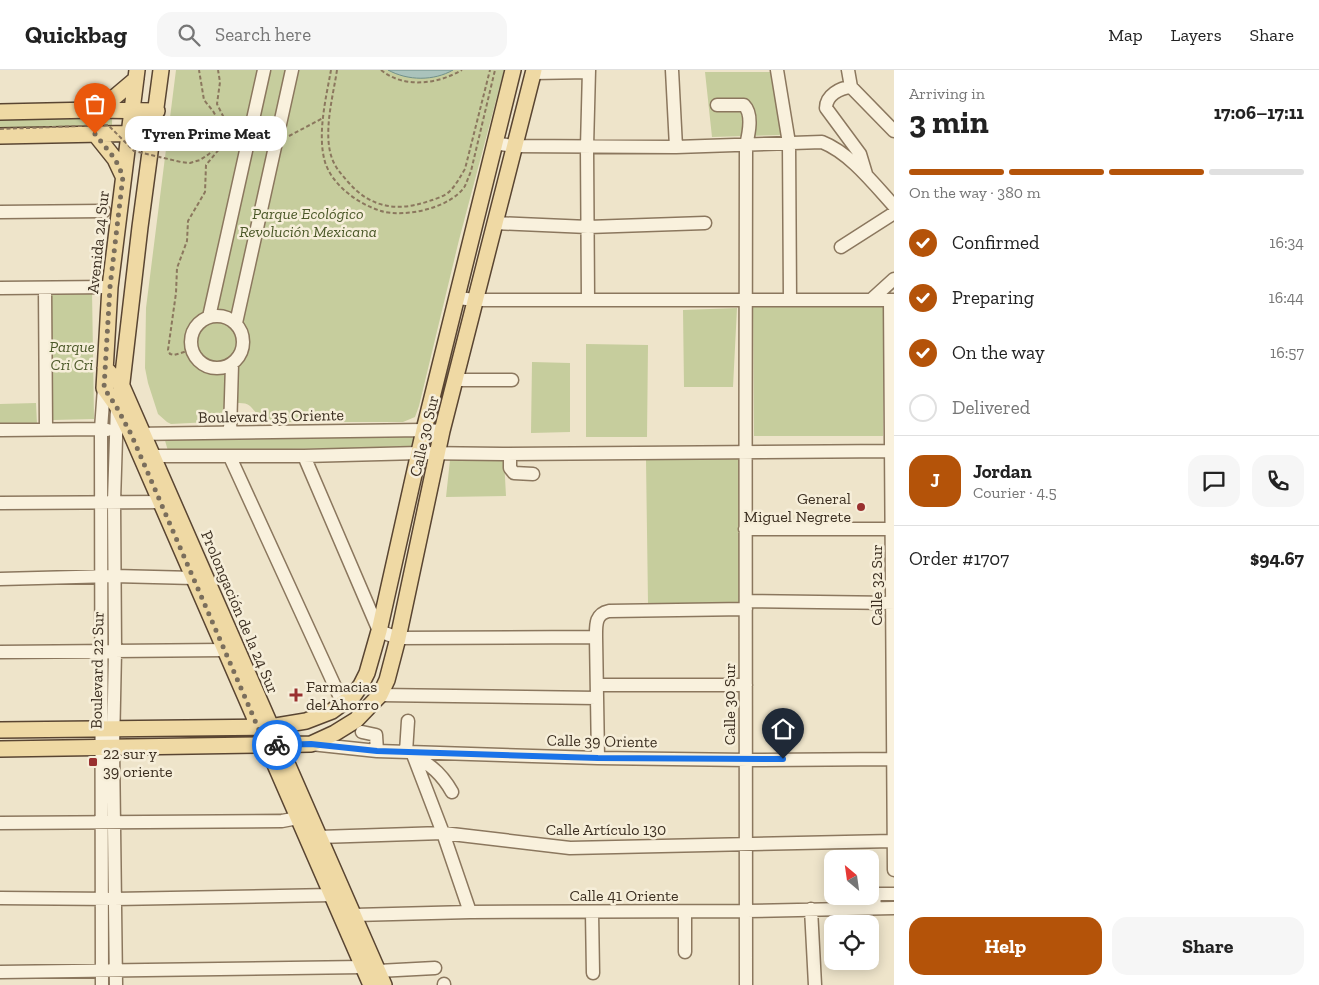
<!DOCTYPE html>
<meta charset="utf-8">
<style>
:root{--surface:#fff;--page:#f6f6f6;--text:#222;--muted:#767676;--line:#e0e0e0;--accent:#b45309}
body{margin:0;font-family:"Zilla Slab",serif;background:var(--page);color:var(--text);height:100vh;display:flex;flex-direction:column;font-size:19px;white-space:nowrap}
*{box-sizing:border-box;margin:0}
p{font-size:16px;color:var(--muted)}
.icon{flex:none;width:28px;height:28px;fill:none;stroke:currentColor;stroke-width:2;stroke-linecap:round;stroke-linejoin:round}
.map{position:relative;flex:1;overflow:hidden}
.details{display:flex;flex-direction:column;background:var(--surface);width:425px}
.details>*{flex:none}
.needle{width:32px;rotate:331deg}
.controls{position:absolute;left:824px;top:780px;display:grid;gap:10px}
.controls a{display:grid;place-items:center;width:55px;height:55px;border-radius:10px;background:var(--surface);box-shadow:0 2px 12px #0003;font-size:25px}
.pin{position:absolute;display:grid;place-items:center;width:42px;height:42px;color:#fff;margin:-51px -21px;border-radius:50% 50% 50% 0;rotate:-45deg;box-shadow:0 0 5px #0007}
.pin .icon{rotate:45deg}
.courier{position:absolute;display:grid;place-items:center;width:50px;height:50px;margin:-25px;border:4px solid #1a73e8;border-radius:50%;background:#fff;color:#222;box-shadow:0 1px 6px #0007}
.bubble{position:absolute;height:35px;border-radius:15px;background:var(--surface);box-shadow:0 2px 12px #0003;font-size:16px;font-weight:700;line-height:35px;text-align:center}
.summary em{font-style:normal;font-weight:700}
.summary div{display:flex;flex-direction:column-reverse}
.summary{display:flex;align-items:center;justify-content:space-between;height:85px;padding:0 15px}
h1{font-size:32px;font-weight:700;line-height:38px}
.bar{display:grid;grid-template-columns:repeat(4,1fr);gap:8px 5px;align-content:center;height:60px;padding:0 15px}
.bar i{height:6px;border-radius:4px;background:var(--line)}
.bar .current{background:var(--accent)}
.bar p{grid-column:span 4}
.line{display:flex;align-items:center;gap:12px;padding:0 15px;border-top:1px solid var(--line)}
.line div{flex:1}
.round{display:grid;place-items:center;flex:none;width:52px;height:52px;border-radius:15px;background:var(--page)}
ol{padding:0 15px;list-style:none}
li{display:flex;align-items:center;gap:15px;height:55px}
li p{margin-inline-start:auto}
li .icon{padding:5px;border-radius:50%;background:var(--accent);color:#fff;stroke-width:4}
li:last-child{color:var(--muted)}
li i{width:28px;height:28px;border:2px solid var(--line);border-radius:50%}
.action{display:flex;gap:10px;margin-top:auto;padding:10px 15px}
.action a{flex:1;height:58px;border-radius:15px;background:var(--accent);color:#fff;font-size:20px;font-weight:700;line-height:58px;text-align:center}
.action a+a{background:var(--page);color:var(--text)}
header{display:flex;align-items:center;gap:30px;box-sizing:border-box;height:70px;padding:0 25px;background:var(--surface);border-bottom:1px solid var(--line)}
header strong{font-size:24px}
nav{display:flex;gap:28px;margin-inline-start:auto;font-size:18px}
.search{width:350px;height:45px;background:var(--page);display:flex;align-items:center;gap:12px;box-sizing:border-box;padding:0 18px;border-radius:15px;color:var(--muted);font-size:19px}
main{display:flex;flex:1;min-height:0}
.map>svg:first-child{display:block}
</style>
<header>
<strong>Quickbag</strong>
<div class="search"><svg class="icon" aria-label="search" viewBox="0 0 24 24"><circle cx="10" cy="10" r="6"/><path d="M15 15l6 6"/></svg>Search here</div>
<nav><a>Map</a><a>Layers</a><a>Share</a></nav>
</header>
<main>
<div class="map">
<svg width="894" height="915" viewBox="0 0 894 915">
<rect width="100%" height="100%" fill="#eee4ca"/>
<!-- green -->
<path fill="#c6cd9d" d="M 176,0 L 504,0 L 459,170 L 419,336 L 415,347 L 403,352 L 266,352 C 245,335 256,331 225,334 L 221,346 L 210,352 L 171,354 L 167,352 L 158,344 L 148,313 L 145,298 L 146,238 Z
M 705,2 L 771,2 L 783,65 L 712,67 Z
M 112,47 L 112,62 L 0,63 L 0,48 Z
M 92,221 L 94,349 L 53,350 L 50,222 Z
M 753,236 L 884,237 L 883,366 L 754,366 Z
M 737,238 L 733,317 L 684,317 L 683,240 Z
M 586,274 L 648,275 L 647,367 L 586,367 Z
M 532,292 L 570,293 L 570,362 L 531,363 Z
M 36,333 L 37,354 L 0,355 L 0,334 Z
M 164,367 L 418,367 L 418,377 L 168,381 Z
M 741,387 L 741,533 L 648,533 L 646,390 Z
M 504,389 L 506,426 L 446,427 L 450,390 Z"/>
<!-- water -->
<path fill="#aac3bc" stroke="#71918a" d="M 388,0 L 453,0 C 434,11 408,11 388,0 Z
M182 60a10 10 0 1 1 20 0a10 10 0 1 1-20 0Z"/>
<g fill="none" stroke-linecap="round" stroke-linejoin="round">
<defs>
<path id="minor" d="M 672,0 L 676,77
M 777,0 L 789,73 L 790,230
M 848,0 L 851,17 L 894,61
M 533,3 L 589,2
M 851,17 C 840,18 826,25 826,38 L 860,84 L 866,104
M 717,35 L 744,35 C 753,44 749,63 746,75 C 745,355 746,635 746,915
M 494,73 L 513,76 L 676,77 L 822,72 C 850,83 874,114 894,136
M 0,142 L 104,141
M 494,153 L 588,157 L 705,153
M 841,177 L 894,143
M 0,218 L 110,217
M 45,218 L 46,359
M 458,228 L 475,230 L 894,230
M 872,229 L 894,209
M 588,230 L 587,77 L 589,0
M 890,230 L 894,800
M191 272a26 26 0 1 1 52 0a26 26 0 1 1-52 0Z
M 209,247 L 264,0
M 236,253 L 292,0
M 455,310 L 512,310
M 0,360 L 101,359 L 107,360
M 230,362 L 232,294
M 134,364 L 424,360 L 442,361
M 510,384 L 510,398 L 514,403 L 533,404
M 144,386 L 304,386 L 419,383 L 503,384 L 894,381
M 304,386 L 379,561 L 398,568 L 596,567
M 230,387 L 343,634
M 0,433 L 168,432
M 745,459 L 894,459
M 0,509 L 114,506 L 194,508
M 746,531 L 894,533
M 0,582 L 225,580
M 597,615 L 746,615
M 380,625 L 597,628
M 362,662 L 376,665 L 377,681
M 311,674 L 377,681 L 598,688 L 747,690 L 894,689
M 406,682 L 408,651
M 412,682 L 443,763 L 470,842
M 414,687 C 432,694 443,706 452,722
M 598,688 L 596,567 C 596,555 595,544 609,541 L 746,539
M 0,753 L 282,751 L 298,748
M 319,767 L 443,763 L 570,778 L 893,771
M 0,828 L 114,829 L 332,825 L 340,823
M 874,838 L 875,824 L 894,824
M 811,839 L 815,915
M 592,842 L 593,903
M 685,842 L 685,882
M 354,845 L 470,842 L 746,841 L 894,838
M 378,901 L 435,898
M 0,902 L 363,897
M 444,914 L 444,915
M 102,915 L 101,359 L 104,318
M 116,915 L 113,678 L 115,581 L 114,431 L 117,336"/>
<path id="major" d="M 137,0 L 110,217 L 104,318 L 117,336 L 131,364 L 371,915
M 95,40 L 110,31 L 136,9
M 0,42 L 94,40 L 157,41
M 95,64 L 115,89 L 123,106
M 0,66 L 154,63
M 105,298 L 122,316 L 384,915
M 121,321 L 140,157 L 161,0
M 0,660 L 270,657 L 306,651 L 332,641 L 354,625 L 361,615 L 367,603 L 379,561 L 424,360 L 513,0
M 0,679 L 311,674 L 335,663 L 356,650 L 380,625 L 387,610 L 398,568 L 442,361 L 534,0"/>
</defs>
<!-- minor casing -->
<use href="#minor" stroke="#8b775e" stroke-width="15"/>
<!-- major casing -->
<use href="#major" stroke="#594532" stroke-width="18"/>
<!-- path -->
<path stroke="#8b775e" stroke-width="2" stroke-dasharray="4 2.5" stroke-linecap="butt" d="M 331,0 C 326,28 317,64 325,92 C 332,115 358,134 381,141 C 405,148 451,138 465,116 C 467,111 469,106 471,101 L 495,0
M 337,0 C 333,27 322,65 333,91 C 337,100 343,106 349,113 C 371,138 398,142 429,131 C 436,129 445,126 450,121 C 456,115 460,107 465,99 L 490,0
M 381,0 C 404,19 438,14 462,0
M 289,66 L 323,48
M 191,280 L 174,285 L 170,284 L 168,280 L 176,223 L 177,198 L 187,171 L 188,151 L 205,122 L 206,95 L 221,77 L 225,65 L 226,52 L 217,34 L 220,12 L 218,0"/>
<!-- minor -->
<use href="#minor" stroke="#f9f1dd" stroke-width="12"/>
<!-- major -->
<use href="#major" stroke="#efd9a4" stroke-width="15"/>
<!-- path-bridge -->
<path stroke="#8b775e" stroke-width="2" stroke-dasharray="4 2.5" stroke-linecap="butt" d="M 0,59 L 108,55 L 134,81 L 181,92 L 190,93 L 200,90 L 209,84 L 216,75 L 219,63 L 218,50 L 213,41 L 204,30 L 199,0"/>
</g>
<g fill="none" stroke-linecap="round" stroke-linejoin="round">
<!-- done -->
<path stroke="#7a6e5c" stroke-width="5" stroke-dasharray="0 9" d="M 95,64 L 115,89 L 123,106 L 110,217 L 104,318 L 116,336 L 131,364 L 266,676 L 277,675"/>
<!-- route -->
<path stroke="#1a73e8" stroke-width="6" d="M 277,675 L 311,674 L 377,681 L 598,688 L 783,689"/>
</g>
<!-- markers -->
<g fill="#99302f" stroke="#f6eed9" stroke-width="2">
<circle cx="861" cy="437" r="5"/>
<path d="M293.5 617.5h5v5h5v5h-5v5h-5v-5h-5v-5h5z"/>
<rect x="88" y="687" width="10" height="10" rx="2.5"/>
</g>
<g text-anchor="middle" dominant-baseline="central" stroke-width="5" stroke-linejoin="round" paint-order="stroke">
<!-- park labels -->
<g font-size="16" font-style="italic" fill="#4b5828" stroke="#f6eed9">
<text x="308" y="143">Parque Ecológico<tspan x="308" dy="18">Revolución Mexicana</tspan></text>
<text x="72" y="276">Parque<tspan x="72" dy="18">Cri Cri</tspan></text>
</g>
<!-- street labels -->
<g font-size="16" fill="#3c2f21" stroke="#f6eed9">
<text transform="translate(98 172) rotate(-84)">Avenida 24 Sur</text>
<text transform="translate(271 346) rotate(-1)">Boulevard 35 Oriente</text>
<text transform="translate(424 366) rotate(-77)">Calle 30 Sur</text>
<text transform="translate(876 515) rotate(-90)">Calle 32 Sur</text>
<text transform="translate(240 542) rotate(67)">Prolongación de la 24 Sur</text>
<text transform="translate(97 600) rotate(-89)">Boulevard 22 Sur</text>
<text transform="translate(729 634) rotate(-90)">Calle 30 Sur</text>
<text transform="translate(602 671) rotate(1)">Calle 39 Oriente</text>
<text x="606" y="759">Calle Artículo 130</text>
<text x="624" y="825">Calle 41 Oriente</text>
</g>
<!-- poi labels -->
<g font-size="16" fill="#3c2f21" stroke="#f6eed9" text-anchor="start">
<text x="851" y="428" text-anchor="end">General<tspan x="851" dy="18">Miguel Negrete</tspan></text>
<text x="306" y="616">Farmacias<tspan x="306" dy="18">del Ahorro</tspan></text>
<text x="103" y="683">22 sur y<tspan x="103" dy="18">39 oriente</tspan></text>
</g>
</g>
</svg>
<div class="controls">
<a><svg class="needle" viewBox="-14 -14 28 28"><path d="M0-13l5 13h-10z" fill="#e53935"/><path d="M0 13l5-13h-10z" fill="#767676"/></svg></a>
<a><svg class="icon" aria-label="locate" viewBox="0 0 24 24"><circle cx="12" cy="12" r="6"/><path d="M12 2v4M12 18v4M2 12h4M18 12h4"/></svg></a>
</div>
<div class="pin" style="left:95px;top:64px;background:#ea580c"><svg class="icon" aria-label="bag" viewBox="0 0 24 24"><path d="M5 8h14l-1 12H6zM9 8a3 3 0 0 1 6 0"/></svg></div>
<div class="pin" style="left:783px;top:689px;background:#1f2937"><svg class="icon" aria-label="home" viewBox="0 0 24 24"><path d="M3 11l9-7 9 7M6 9v11h12V9"/></svg></div>
<div class="courier" style="left:277px;top:675px"><svg class="icon" aria-label="bike" viewBox="0 0 24 24"><circle cx="6" cy="16" r="4"/><circle cx="18" cy="16" r="4"/><path d="M6 16l4-8h5l3 8M10 8l3 8H6M13 5h3"/></svg></div>
<div class="bubble" style="left:125px;top:46px;width:162px">Tyren Prime Meat</div>
</div>
<section class="details">
<div class="summary"><div><h1>3 min</h1><p>Arriving in</p></div><em>17:06–17:11</em></div>
<div class="bar"><i class="current"></i><i class="current"></i><i class="current"></i><i></i><p>On the way · 380 m</p></div>
<ol>
<li><svg class="icon" aria-label="check" viewBox="0 0 24 24"><path d="M5 12l5 5 9-10"/></svg>Confirmed<p>16:34</p></li>
<li><svg class="icon" aria-label="check" viewBox="0 0 24 24"><path d="M5 12l5 5 9-10"/></svg>Preparing<p>16:44</p></li>
<li><svg class="icon" aria-label="check" viewBox="0 0 24 24"><path d="M5 12l5 5 9-10"/></svg>On the way<p>16:57</p></li>
<li><i></i>Delivered</li>
</ol>
<div class="line" style="height:90px"><b class="round" style="background:var(--accent);color:#fff">J</b><div><b>Jordan</b><p>Courier · 4.5</p></div><a class="round"><svg class="icon" aria-label="chat" viewBox="0 0 24 24"><path d="M4 5h16v11H9l-5 4z"/></svg></a><a class="round"><svg class="icon" aria-label="phone" viewBox="0 0 24 24"><path d="M5 4h4l2 5-3 2q2 4 5 5l2-3 5 2v4C11 20 4 13 5 4z"/></svg></a></div>
<div class="line" style="height:65px"><div>Order #1707</div><b>$94.67</b></div>
<div class="action"><a>Help</a><a>Share</a></div>
</section>
</main>
